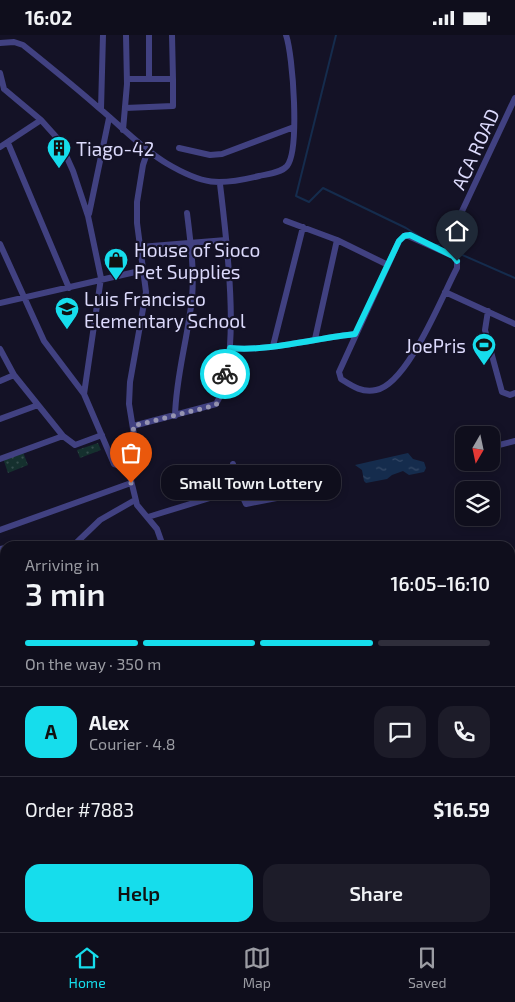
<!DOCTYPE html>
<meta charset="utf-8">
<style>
:root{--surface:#0f0e1c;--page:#1d1c29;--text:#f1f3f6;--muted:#9b9ca3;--line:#2f2e3b;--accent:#16ddec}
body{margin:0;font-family:"Exo 2",sans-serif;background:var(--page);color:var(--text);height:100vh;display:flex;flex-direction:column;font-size:19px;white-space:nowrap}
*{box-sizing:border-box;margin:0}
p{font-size:16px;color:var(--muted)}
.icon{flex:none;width:28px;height:28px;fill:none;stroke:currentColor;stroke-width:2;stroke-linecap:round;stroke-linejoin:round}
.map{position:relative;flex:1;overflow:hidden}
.side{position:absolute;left:0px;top:506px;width:515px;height:391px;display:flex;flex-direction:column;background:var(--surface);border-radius:15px 15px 0 0;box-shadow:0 2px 8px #0003,0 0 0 1px var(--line)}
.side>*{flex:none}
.needle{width:32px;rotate:189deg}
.fabs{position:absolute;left:455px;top:391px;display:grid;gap:10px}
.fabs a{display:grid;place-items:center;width:45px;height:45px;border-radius:10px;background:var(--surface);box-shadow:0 2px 8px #0003,0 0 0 1px var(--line);font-size:25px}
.pin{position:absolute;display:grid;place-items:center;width:42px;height:42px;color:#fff;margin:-51px -21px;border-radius:50% 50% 50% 0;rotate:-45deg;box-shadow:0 0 5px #0007}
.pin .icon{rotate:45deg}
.courier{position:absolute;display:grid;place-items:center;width:50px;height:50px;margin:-25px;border:4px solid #16ddec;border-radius:50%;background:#fff;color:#222;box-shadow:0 1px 6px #0007}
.bubble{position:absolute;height:35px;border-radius:15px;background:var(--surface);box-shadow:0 2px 8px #0003,0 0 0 1px var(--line);font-size:16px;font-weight:600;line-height:35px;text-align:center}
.overview em{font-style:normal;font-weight:600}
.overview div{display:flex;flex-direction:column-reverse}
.overview{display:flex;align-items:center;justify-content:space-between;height:85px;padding:0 25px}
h1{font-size:32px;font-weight:600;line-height:38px}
.bar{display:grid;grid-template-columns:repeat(4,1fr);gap:8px 5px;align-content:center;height:60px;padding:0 25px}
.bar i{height:6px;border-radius:4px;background:var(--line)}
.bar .active{background:var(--accent)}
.bar p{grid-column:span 4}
.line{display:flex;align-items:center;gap:12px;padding:0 25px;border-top:1px solid var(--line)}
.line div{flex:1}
.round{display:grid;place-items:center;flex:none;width:52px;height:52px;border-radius:15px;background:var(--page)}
.action{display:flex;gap:10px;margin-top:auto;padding:10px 25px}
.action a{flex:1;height:58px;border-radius:15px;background:var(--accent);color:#111;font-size:20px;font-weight:600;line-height:58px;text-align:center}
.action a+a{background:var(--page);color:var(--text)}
.status{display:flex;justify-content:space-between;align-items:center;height:35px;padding:0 25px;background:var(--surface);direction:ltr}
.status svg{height:14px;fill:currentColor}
.dock{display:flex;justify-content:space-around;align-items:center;height:70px;border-top:1px solid var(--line);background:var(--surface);font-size:14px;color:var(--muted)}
.dock a{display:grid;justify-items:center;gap:2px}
.dock .active{color:var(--accent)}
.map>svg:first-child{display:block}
</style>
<div class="status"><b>16:02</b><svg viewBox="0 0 49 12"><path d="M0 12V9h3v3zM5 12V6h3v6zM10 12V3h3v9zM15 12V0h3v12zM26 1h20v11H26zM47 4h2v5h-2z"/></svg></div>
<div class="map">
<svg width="515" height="897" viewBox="0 0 515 897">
<defs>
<pattern id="grass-dots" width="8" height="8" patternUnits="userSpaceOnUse" patternTransform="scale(1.25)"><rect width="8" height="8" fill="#15302e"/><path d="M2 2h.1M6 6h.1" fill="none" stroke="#364d4d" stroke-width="1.8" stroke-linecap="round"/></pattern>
<pattern id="water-ripples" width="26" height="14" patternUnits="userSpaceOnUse" patternTransform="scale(1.25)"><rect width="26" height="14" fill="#152c4d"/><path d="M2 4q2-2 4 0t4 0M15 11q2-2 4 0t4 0" fill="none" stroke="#364a68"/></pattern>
</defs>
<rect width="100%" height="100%" fill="#141226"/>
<!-- grass -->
<path fill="url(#grass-dots)" d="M 98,408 L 101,415 L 80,423 L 77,415 Z
M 23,417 L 28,430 L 8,438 L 3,423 Z"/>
<!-- water -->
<path fill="url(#water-ripples)" d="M 408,418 L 413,424 L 424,427 L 426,433 L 424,437 L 409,440 L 403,436 L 392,440 L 387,444 L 366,448 L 364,446 L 362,435 L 355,430 Z"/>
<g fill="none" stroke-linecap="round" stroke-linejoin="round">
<!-- stream -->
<path stroke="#152c4d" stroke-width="2" d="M 336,0 L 296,161 L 309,167 L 323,153 L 406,193 L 425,205
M 432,210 L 439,210
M 451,215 L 515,243"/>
<!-- minor -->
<path stroke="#414181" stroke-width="6" d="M 149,0 L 149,44
M 0,8 L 14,7 L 23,10 C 49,31 74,51 99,73 C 121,91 141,113 166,128 C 203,150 218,151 259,141 C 268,139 281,138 287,131 C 300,115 293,20 286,0
M 0,38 L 4,54
M 127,44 L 173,44 L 172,0
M 4,54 L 41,85 L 59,105 L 73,136 L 88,181 L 101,243 L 84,359 L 114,429 L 128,433
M 125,73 L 173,71 L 173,44
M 101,74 L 103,0
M 123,95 L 127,49 L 126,0
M 8,108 L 69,253
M 0,112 L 41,85
M 179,113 L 210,120 L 222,119 L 294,92
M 148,115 L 143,130 L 137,167 L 137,188 L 146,257 L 130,347 L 129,369 L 135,406 L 128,433 L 137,470 L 157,494 L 163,511
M 89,179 L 109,83
M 286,186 L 337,205 L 388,230
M 406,200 L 453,221 L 457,226 L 457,233 C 442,261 408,349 376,355 C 362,358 352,351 341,344 L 339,337 L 399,206 Z
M 0,209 L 44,306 L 84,359
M 140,212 L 226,205
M 447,218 L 449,204 L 515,63
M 445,257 L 515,289
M 0,268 L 144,235
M 488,276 L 485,295 L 502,357 L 510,360 L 515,358
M 315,304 L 337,205
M 273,311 L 303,192
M 230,313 C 267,317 317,303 355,299
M 0,314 L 14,340 L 63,401 L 75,410 L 102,400
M 0,346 L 14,340
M 175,381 C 176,344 185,314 190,278 C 196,245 191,211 187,178
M 0,384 L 38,370
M 133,391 L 216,369 C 243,326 226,201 220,149
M 491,412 L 515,406
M 0,424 L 63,401
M 233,429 L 239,454 L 246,469 L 292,460
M 148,482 L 239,454
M 0,495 L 131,448
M 73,511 L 100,485 L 135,465
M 0,514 L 5,513
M 0,550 L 5,545
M 0,578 L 5,588
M 0,659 L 5,658
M 189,892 L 192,897
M 269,892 L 273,897
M 169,895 L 174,892
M 222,897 L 226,892
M 454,897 L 467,892"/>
<!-- highway -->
<path stroke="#f25faa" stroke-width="10" d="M 510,883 L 515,874
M 502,897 L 504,892"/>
</g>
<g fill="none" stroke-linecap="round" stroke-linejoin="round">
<!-- done -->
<path stroke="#9694b1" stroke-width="5" stroke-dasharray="0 9" d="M 131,448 C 127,428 136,411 133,391 L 216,370 L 221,361 L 225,339"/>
<!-- route -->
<path stroke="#16ddec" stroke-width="6" d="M 225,339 L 230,313 C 267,317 317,303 355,299 L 399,206 L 404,201 L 410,200 L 453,221 L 457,226"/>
</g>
<!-- icons -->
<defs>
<symbol id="building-pin" viewBox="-11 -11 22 30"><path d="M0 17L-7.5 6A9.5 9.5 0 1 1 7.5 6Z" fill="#16ddec" stroke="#141226"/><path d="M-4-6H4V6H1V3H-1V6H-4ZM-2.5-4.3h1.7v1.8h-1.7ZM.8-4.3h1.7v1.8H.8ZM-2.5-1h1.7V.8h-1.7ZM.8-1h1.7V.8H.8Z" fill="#111"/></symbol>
<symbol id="shop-pin" viewBox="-11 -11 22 30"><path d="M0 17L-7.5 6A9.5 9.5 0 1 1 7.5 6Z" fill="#16ddec" stroke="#141226"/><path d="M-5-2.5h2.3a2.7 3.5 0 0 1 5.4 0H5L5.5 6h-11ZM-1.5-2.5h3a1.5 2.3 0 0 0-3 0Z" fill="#111"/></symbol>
<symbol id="school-pin" viewBox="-11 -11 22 30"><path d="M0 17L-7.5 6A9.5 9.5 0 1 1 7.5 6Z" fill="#16ddec" stroke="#141226"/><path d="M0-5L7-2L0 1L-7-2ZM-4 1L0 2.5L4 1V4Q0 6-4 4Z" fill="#111"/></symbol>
<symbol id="stadium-pin" viewBox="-11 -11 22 30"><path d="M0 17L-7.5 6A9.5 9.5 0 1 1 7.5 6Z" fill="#16ddec" stroke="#141226"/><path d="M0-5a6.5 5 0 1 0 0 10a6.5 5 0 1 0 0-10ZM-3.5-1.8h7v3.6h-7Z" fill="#111"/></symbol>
</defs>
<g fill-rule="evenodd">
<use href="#building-pin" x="45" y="99" width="28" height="38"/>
<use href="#shop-pin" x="102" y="211" width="28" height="38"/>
<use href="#school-pin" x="53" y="260" width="28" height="38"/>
<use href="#stadium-pin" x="470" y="296" width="28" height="38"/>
</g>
<g text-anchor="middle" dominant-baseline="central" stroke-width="4.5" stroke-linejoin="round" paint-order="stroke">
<!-- poi labels -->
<g font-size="19" fill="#dcdafc" stroke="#141226" text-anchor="start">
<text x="76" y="113">Tiago-42</text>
<text x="134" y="214">House of Sioco<tspan x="134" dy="22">Pet Supplies</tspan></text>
<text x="84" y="263">Luis Francisco<tspan x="84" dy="22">Elementary School</tspan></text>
<text x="466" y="310" text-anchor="end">JoePris</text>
</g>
<!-- street labels -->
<g font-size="19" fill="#dcdafc" stroke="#141226">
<text transform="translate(475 114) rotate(-65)">ACA ROAD</text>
</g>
</g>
</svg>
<div class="fabs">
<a><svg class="needle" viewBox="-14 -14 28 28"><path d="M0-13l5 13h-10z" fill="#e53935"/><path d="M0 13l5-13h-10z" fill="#9b9ca3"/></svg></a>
<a><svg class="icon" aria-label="layers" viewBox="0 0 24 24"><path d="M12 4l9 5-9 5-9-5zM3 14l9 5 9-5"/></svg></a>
</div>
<div class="pin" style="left:131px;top:448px;background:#ea580c"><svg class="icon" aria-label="bag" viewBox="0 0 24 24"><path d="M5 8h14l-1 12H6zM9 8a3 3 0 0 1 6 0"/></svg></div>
<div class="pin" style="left:457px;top:226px;background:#1f2937"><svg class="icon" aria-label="home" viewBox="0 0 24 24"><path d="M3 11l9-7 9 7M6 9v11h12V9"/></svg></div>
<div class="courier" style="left:225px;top:339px"><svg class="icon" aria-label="bike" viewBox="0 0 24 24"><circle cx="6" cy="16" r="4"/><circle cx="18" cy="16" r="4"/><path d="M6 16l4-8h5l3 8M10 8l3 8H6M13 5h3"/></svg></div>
<div class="bubble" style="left:161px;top:430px;width:180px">Small Town Lottery</div>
<section class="side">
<div class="overview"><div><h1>3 min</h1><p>Arriving in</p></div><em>16:05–16:10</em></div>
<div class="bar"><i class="active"></i><i class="active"></i><i class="active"></i><i></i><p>On the way · 350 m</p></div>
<div class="line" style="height:90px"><b class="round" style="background:var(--accent);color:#111">A</b><div><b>Alex</b><p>Courier · 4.8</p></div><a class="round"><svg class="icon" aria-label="chat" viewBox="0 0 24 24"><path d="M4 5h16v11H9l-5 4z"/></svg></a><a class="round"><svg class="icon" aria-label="phone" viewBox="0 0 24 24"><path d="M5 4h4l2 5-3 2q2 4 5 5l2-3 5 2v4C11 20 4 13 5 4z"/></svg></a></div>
<div class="line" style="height:65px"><div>Order #7883</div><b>$16.59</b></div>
<div class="action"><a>Help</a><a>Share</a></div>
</section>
</div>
<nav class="dock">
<a class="active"><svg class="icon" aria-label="home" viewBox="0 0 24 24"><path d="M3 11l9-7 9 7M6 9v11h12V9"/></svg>Home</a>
<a><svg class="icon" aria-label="map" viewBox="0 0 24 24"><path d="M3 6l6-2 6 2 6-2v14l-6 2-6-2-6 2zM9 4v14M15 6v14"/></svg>Map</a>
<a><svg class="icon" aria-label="saved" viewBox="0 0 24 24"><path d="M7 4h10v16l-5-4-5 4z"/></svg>Saved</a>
</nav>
